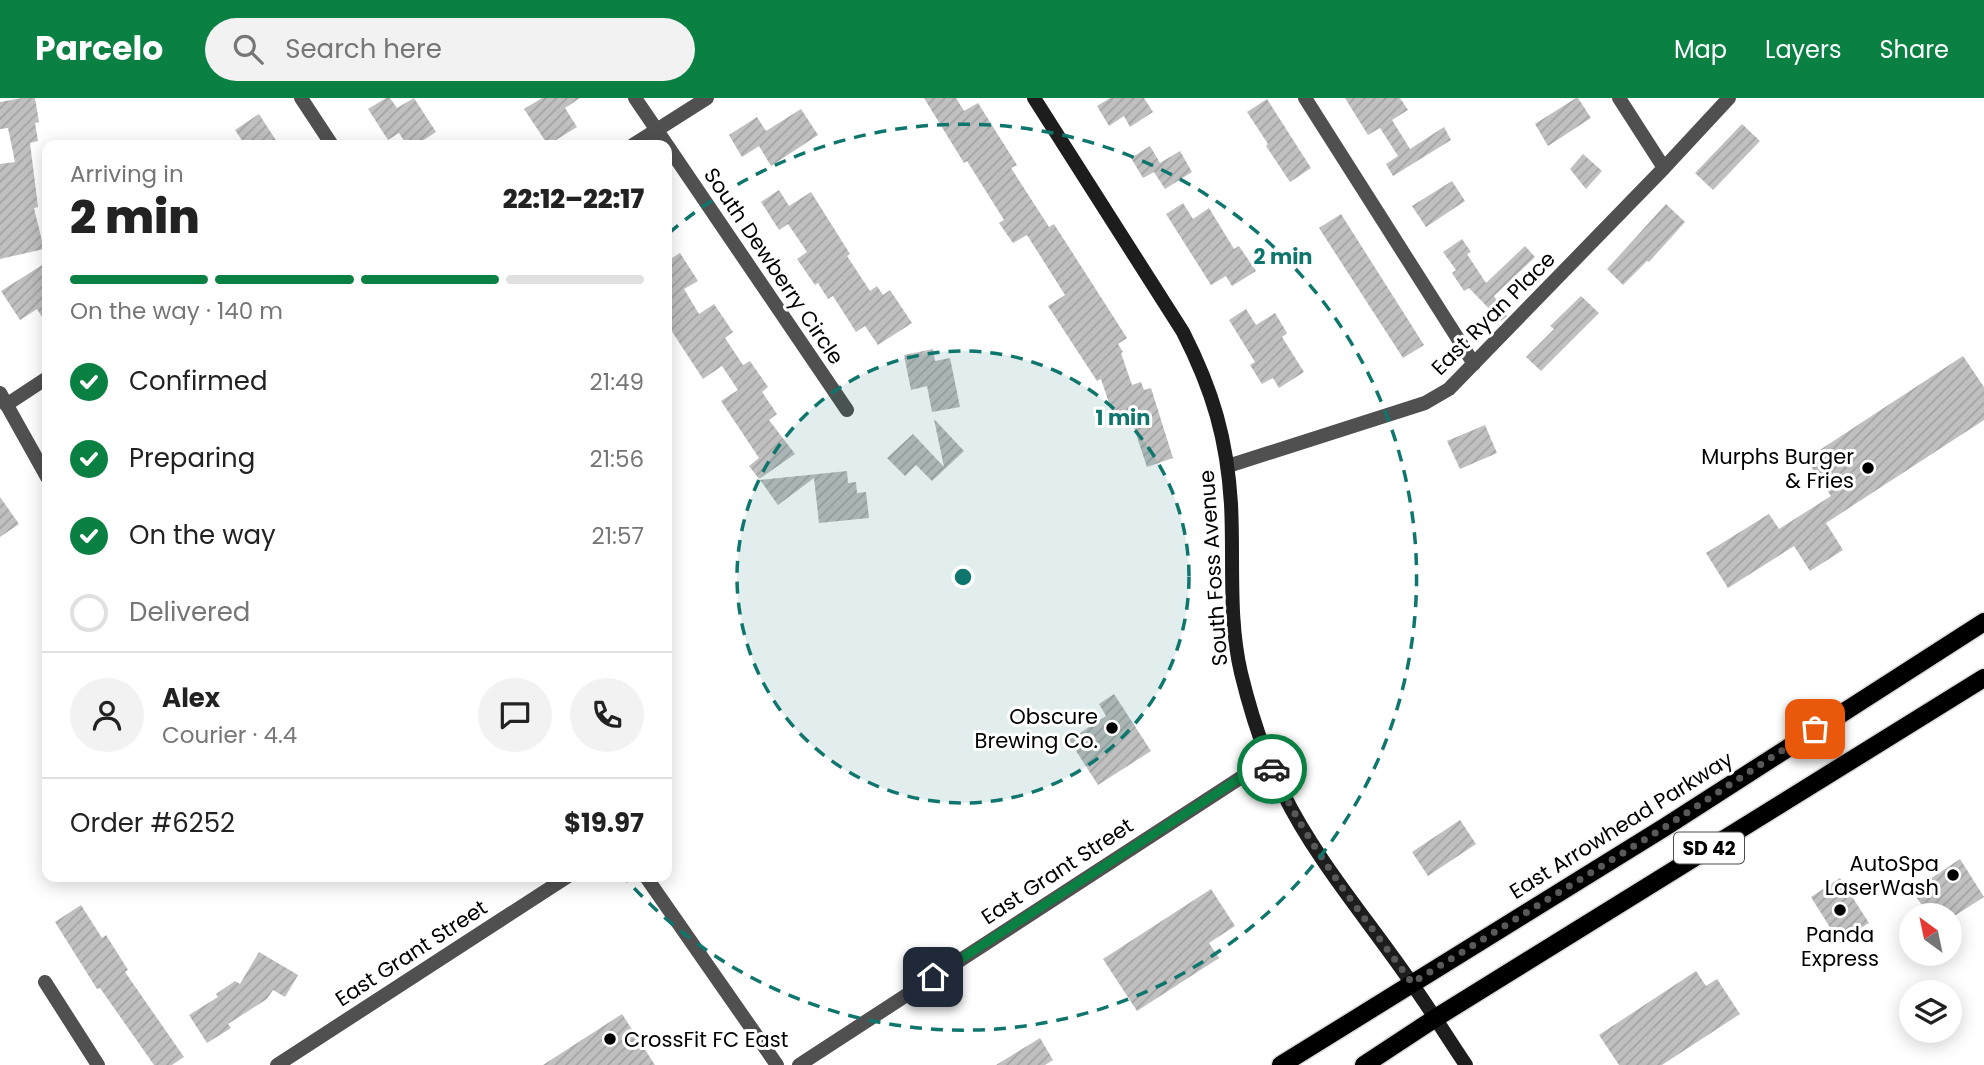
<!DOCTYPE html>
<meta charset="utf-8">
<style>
:root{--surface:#fff;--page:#f2f2f2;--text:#222;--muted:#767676;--line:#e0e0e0;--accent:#0b8043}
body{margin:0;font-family:Poppins,sans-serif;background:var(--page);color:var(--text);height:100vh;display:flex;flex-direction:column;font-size:26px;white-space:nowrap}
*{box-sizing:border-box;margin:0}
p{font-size:23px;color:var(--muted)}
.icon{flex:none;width:38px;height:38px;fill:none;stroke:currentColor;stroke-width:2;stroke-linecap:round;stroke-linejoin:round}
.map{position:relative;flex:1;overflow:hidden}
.side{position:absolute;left:42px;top:42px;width:630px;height:742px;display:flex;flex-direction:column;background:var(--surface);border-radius:14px;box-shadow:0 4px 18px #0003}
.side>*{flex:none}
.needle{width:46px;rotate:327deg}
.controls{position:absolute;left:1899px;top:805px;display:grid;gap:14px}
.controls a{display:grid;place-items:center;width:63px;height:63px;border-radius:50%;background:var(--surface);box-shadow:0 4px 18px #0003;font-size:35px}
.pin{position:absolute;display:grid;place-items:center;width:60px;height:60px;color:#fff;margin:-30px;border-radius:14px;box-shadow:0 4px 10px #0006}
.courier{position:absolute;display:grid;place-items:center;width:70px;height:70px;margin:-35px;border:5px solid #0b8043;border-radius:50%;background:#fff;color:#222;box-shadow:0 2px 9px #0007}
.headline em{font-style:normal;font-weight:800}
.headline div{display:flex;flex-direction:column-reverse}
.headline{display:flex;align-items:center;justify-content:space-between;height:119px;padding:0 28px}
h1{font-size:46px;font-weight:800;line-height:52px}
.bar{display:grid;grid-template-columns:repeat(4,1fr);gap:10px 7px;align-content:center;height:84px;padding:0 28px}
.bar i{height:9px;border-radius:5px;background:var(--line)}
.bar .active{background:var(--accent)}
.bar p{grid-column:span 4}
.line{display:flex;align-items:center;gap:18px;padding:0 28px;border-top:2px solid var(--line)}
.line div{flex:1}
.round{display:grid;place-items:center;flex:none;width:74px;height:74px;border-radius:37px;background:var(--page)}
ol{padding:0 28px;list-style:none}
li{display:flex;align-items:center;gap:21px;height:77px}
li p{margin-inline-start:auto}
li .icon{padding:7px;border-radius:50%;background:var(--accent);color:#fff;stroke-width:4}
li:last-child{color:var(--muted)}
li i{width:38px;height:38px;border:4px solid var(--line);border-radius:50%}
header{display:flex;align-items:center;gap:42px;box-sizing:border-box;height:98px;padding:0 35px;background:var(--accent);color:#fff}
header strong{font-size:33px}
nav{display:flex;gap:38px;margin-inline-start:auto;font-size:24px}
.search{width:490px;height:63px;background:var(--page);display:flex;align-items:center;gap:18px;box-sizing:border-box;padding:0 24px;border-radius:38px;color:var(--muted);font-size:26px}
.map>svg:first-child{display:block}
</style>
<header>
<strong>Parcelo</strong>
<div class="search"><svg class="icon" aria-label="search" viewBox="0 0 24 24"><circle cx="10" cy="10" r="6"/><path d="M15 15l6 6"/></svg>Search here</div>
<nav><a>Map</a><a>Layers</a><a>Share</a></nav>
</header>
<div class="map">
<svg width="1984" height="967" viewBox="0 0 1984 967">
<defs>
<pattern id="building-hatch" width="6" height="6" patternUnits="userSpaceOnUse" patternTransform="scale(1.75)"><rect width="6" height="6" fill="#c0c0c0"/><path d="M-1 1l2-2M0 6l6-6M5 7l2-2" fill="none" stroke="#a3a3a3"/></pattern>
</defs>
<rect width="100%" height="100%" fill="#fff"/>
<!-- building -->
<path fill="url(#building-hatch)" d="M 22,0 L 35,0 L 39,24 L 35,25 L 38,43 L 30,45 L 38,109 L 34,110 L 44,151 L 0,161 L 0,66 L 15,64 L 8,30 L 0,31 L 0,4 Z
M 386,0 L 390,0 L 397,10 L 414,0 L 436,34 L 416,47 L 407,47 L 399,35 L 388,42 L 368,11 Z
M 542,0 L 580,0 L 565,10 L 577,29 L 548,47 L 524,11 Z
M 924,0 L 956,0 L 964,13 L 978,5 L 1017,67 L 1011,70 L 1049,129 L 1054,126 L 1127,240 L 1118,246 L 1123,254 L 1121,255 L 1132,287 L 1141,284 L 1144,292 L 1151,290 L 1173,360 L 1147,369 L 1129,315 L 1114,320 L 1101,281 L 1097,283 L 1048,208 L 1065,197 L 1027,137 L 1013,145 L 999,125 L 1004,122 L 967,63 L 964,65 Z
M 1110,0 L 1144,0 L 1153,14 L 1130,29 L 1124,18 L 1109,28 L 1097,8 Z
M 1345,0 L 1400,0 L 1408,12 L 1392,22 L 1410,51 L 1444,29 L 1451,42 L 1393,78 L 1386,66 L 1398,58 L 1380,30 L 1368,37 Z
M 1576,0 L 1578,0 L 1591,20 L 1548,48 L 1535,26 Z
M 1267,1 L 1311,70 L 1290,84 L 1266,48 L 1268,46 L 1247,14 Z
M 801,11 L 818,37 L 771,68 L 759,48 L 742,59 L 729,37 L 757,19 L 766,33 Z
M 259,16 L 279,47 L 245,47 L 235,32 Z
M 1742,26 L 1760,43 L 1713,92 L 1695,75 Z
M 1150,48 L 1160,65 L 1180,53 L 1192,74 L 1165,91 L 1154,74 L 1143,80 L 1131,60 Z
M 1583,56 L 1602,73 L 1586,91 L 1570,71 Z
M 1452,83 L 1465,103 L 1426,129 L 1412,108 Z
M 779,92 L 789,108 L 811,94 L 850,156 L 847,158 L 870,193 L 877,188 L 883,197 L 890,192 L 912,225 L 878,247 L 865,228 L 856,234 L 833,198 L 828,201 L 818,185 L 815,187 L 797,161 L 807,154 L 788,126 L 779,132 L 761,104 Z
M 1183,105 L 1193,121 L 1209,110 L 1234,151 L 1239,148 L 1256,173 L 1232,188 L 1226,178 L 1211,187 L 1166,116 Z
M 1666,106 L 1685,124 L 1649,164 L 1647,163 L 1623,187 L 1607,171 Z
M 1341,116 L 1424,247 L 1403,260 L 1319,130 Z
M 1462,141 L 1471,154 L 1467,156 L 1486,185 L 1525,148 L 1535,159 L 1494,198 L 1507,218 L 1501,223 L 1469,190 L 1464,193 L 1452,175 L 1456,172 L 1443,154 Z
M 680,155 L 698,183 L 684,191 L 699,216 L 714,206 L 733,234 L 725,240 L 743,267 L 750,263 L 768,289 L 762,294 L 777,316 L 769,322 L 795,356 L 759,381 L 749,368 L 759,360 L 721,303 L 738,292 L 722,268 L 703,281 L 667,226 L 667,163 Z
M 47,164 L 47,227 L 37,211 L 20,222 L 1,193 Z
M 1581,198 L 1599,215 L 1541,273 L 1526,259 L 1554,231 L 1550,228 Z
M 1246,211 L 1256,227 L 1275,215 L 1287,235 L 1282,239 L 1304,274 L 1279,290 L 1273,280 L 1262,286 L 1250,267 L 1255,264 L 1229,222 Z
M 933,251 L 935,263 L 950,260 L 960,309 L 932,314 L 927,288 L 911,292 L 904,257 Z
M 1963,258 L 1984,289 L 1984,322 L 1826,425 L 1843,452 L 1810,473 L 1794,448 L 1728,490 L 1706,455 L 1769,416 L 1779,431 L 1831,398 L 1806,361 Z
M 934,321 L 964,353 L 932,383 L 916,367 L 905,378 L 887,360 L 913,336 L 944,369 Z
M 1485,327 L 1497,355 L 1460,371 L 1447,343 Z
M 847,373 L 848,385 L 856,384 L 857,395 L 866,394 L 869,420 L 819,425 L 814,380 L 778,407 L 760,382 Z
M 0,399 L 19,426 L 0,439 Z
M 1114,596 L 1151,653 L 1098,687 L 1069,642 L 1106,618 L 1099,606 Z
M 1460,722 L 1476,746 L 1428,778 L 1412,754 Z
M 1960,761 L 1984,799 L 1956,817 L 1929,817 L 1912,793 Z
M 1840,780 L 1869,825 L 1839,844 L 1811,799 Z
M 1211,791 L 1235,828 L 1209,845 L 1219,860 L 1137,913 L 1103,861 Z
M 81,807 L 102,840 L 106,837 L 128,872 L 125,874 L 184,959 L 172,967 L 154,967 L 100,890 L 97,891 L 55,824 Z
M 259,854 L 298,877 L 285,899 L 273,892 L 267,901 L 228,926 L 231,930 L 207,945 L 189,917 L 218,899 L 216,896 L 235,883 L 240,886 Z
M 1696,873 L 1706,888 L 1717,881 L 1740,916 L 1662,967 L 1619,967 L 1599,937 Z
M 622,916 L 655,967 L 543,967 Z
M 1040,940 L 1053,962 L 1045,967 L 996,967 Z"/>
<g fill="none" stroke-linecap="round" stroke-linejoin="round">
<defs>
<path id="primary" d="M 1281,967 L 1665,729 L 1984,524
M 1364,967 L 1434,921 L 1984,580"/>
</defs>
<!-- primary casing -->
<use href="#primary" stroke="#dbdbdb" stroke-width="21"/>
<!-- street -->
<path stroke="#505050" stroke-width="14" d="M 301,0 L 332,47
M 635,0 L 847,312
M 1305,0 L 1474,266
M 1619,0 L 1664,70
M 633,47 L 707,0
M 0,295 L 47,379
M 6,307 L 47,280
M 1228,368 L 1425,305 L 1449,291 L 1664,70 L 1729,0
M 646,779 L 777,967
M 45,884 L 98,967
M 277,967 L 567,779
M 799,967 L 1268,662"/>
<!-- secondary -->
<path stroke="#1d1d1d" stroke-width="14" d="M 1034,0 L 1183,234 C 1213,293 1227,341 1231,406 C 1234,462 1228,520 1241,575 C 1251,616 1264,657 1283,695 C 1316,762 1368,822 1410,883 C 1430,911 1447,939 1466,967"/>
<!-- primary -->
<use href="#primary" stroke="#000" stroke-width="18"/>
</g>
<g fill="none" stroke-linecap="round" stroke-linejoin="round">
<!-- done -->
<path stroke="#595959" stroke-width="7" stroke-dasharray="0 12.6" d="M 1272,671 C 1307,748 1362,816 1412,885 L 1665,729 L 1815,631"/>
<!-- route -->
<path stroke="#0b8043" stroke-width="9" d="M 933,879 L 1268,662 L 1272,671"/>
</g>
<!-- distance rings -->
<circle cx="963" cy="479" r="226" fill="#0f766e" fill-opacity=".12"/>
<g fill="none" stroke="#0f766e" stroke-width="3.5" stroke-dasharray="12 9">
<circle cx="963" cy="479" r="226"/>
<path d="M669 135A453 453 0 1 1 624 779"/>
</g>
<!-- markers -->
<g fill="#000" stroke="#fff" stroke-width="2.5">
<circle cx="1868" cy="370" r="7"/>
<circle cx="1112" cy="630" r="7"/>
<circle cx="1953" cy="777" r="7"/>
<circle cx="1840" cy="812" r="7"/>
<circle cx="610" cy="941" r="7"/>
</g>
<g text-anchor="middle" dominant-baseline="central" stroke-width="6" stroke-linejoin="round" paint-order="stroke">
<!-- shield labels -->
<rect fill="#fff" stroke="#4c4c4c" stroke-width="2" x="1674" y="734.5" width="70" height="31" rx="5"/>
<g font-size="19" font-weight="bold" fill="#000">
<text x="1709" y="750">SD 42</text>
</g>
<!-- street labels -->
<g font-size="21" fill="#000" stroke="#fff">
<text transform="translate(774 168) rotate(56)">South Dewberry Circle</text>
<text transform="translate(1493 215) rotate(-45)">East Ryan Place</text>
<text transform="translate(1213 470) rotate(-94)">South Foss Avenue</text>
<text transform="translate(1621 727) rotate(-32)">East Arrowhead Parkway</text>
<text transform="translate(1057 773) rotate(-33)">East Grant Street</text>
<text transform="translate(411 855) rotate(-33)">East Grant Street</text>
</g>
<!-- poi labels -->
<g font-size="21" fill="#000" stroke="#fff" text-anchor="end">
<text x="1854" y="358">Murphs Burger<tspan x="1854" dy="24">&amp; Fries</tspan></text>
<text x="1098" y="618">Obscure<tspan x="1098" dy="24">Brewing Co.</tspan></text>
<text x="1939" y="765">AutoSpa<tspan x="1939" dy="24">LaserWash</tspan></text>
<text x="1840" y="836" text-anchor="middle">Panda<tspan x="1840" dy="24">Express</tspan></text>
<text x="624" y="941" text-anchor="start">CrossFit FC East</text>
</g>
</g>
<circle cx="963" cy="479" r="10" fill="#0f766e" stroke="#fff" stroke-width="3.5"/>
<g font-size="21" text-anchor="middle" font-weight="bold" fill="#0f766e" stroke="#fff" stroke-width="6" stroke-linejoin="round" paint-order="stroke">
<text x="1283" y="166">2 min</text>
<text x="1123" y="327">1 min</text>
</g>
</svg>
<div class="controls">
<a><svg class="needle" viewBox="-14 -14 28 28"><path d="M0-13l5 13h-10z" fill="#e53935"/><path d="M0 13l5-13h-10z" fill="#767676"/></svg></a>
<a><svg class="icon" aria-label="layers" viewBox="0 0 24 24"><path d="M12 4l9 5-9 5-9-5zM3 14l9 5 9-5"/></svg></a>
</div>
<div class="pin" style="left:1815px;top:631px;background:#ea580c"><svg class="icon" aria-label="bag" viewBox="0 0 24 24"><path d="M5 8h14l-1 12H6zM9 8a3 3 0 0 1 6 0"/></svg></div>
<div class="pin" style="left:933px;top:879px;background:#1f2937"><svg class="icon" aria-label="home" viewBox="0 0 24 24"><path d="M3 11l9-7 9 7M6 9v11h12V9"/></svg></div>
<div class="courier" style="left:1272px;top:671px"><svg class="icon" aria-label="car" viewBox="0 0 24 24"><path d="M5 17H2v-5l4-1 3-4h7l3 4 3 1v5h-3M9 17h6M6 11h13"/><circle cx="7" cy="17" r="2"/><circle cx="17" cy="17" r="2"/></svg></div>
<section class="side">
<div class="headline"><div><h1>2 min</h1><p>Arriving in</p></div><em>22:12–22:17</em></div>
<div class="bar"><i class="active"></i><i class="active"></i><i class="active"></i><i></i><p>On the way · 140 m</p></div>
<ol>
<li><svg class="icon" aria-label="check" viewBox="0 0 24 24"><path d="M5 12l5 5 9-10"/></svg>Confirmed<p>21:49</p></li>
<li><svg class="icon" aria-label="check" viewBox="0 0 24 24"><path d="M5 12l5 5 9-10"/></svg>Preparing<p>21:56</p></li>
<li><svg class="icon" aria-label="check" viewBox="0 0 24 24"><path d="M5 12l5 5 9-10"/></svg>On the way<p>21:57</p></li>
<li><i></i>Delivered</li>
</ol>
<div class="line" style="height:126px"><a class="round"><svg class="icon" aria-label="person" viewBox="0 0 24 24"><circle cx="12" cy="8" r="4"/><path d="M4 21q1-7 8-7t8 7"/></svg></a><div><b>Alex</b><p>Courier · 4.4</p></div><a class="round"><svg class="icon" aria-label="chat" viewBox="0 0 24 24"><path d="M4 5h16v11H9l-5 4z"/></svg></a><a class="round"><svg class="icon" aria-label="phone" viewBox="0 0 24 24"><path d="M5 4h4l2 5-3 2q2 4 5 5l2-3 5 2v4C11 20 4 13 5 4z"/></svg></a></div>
<div class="line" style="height:91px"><div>Order #6252</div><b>$19.97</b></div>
</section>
</div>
